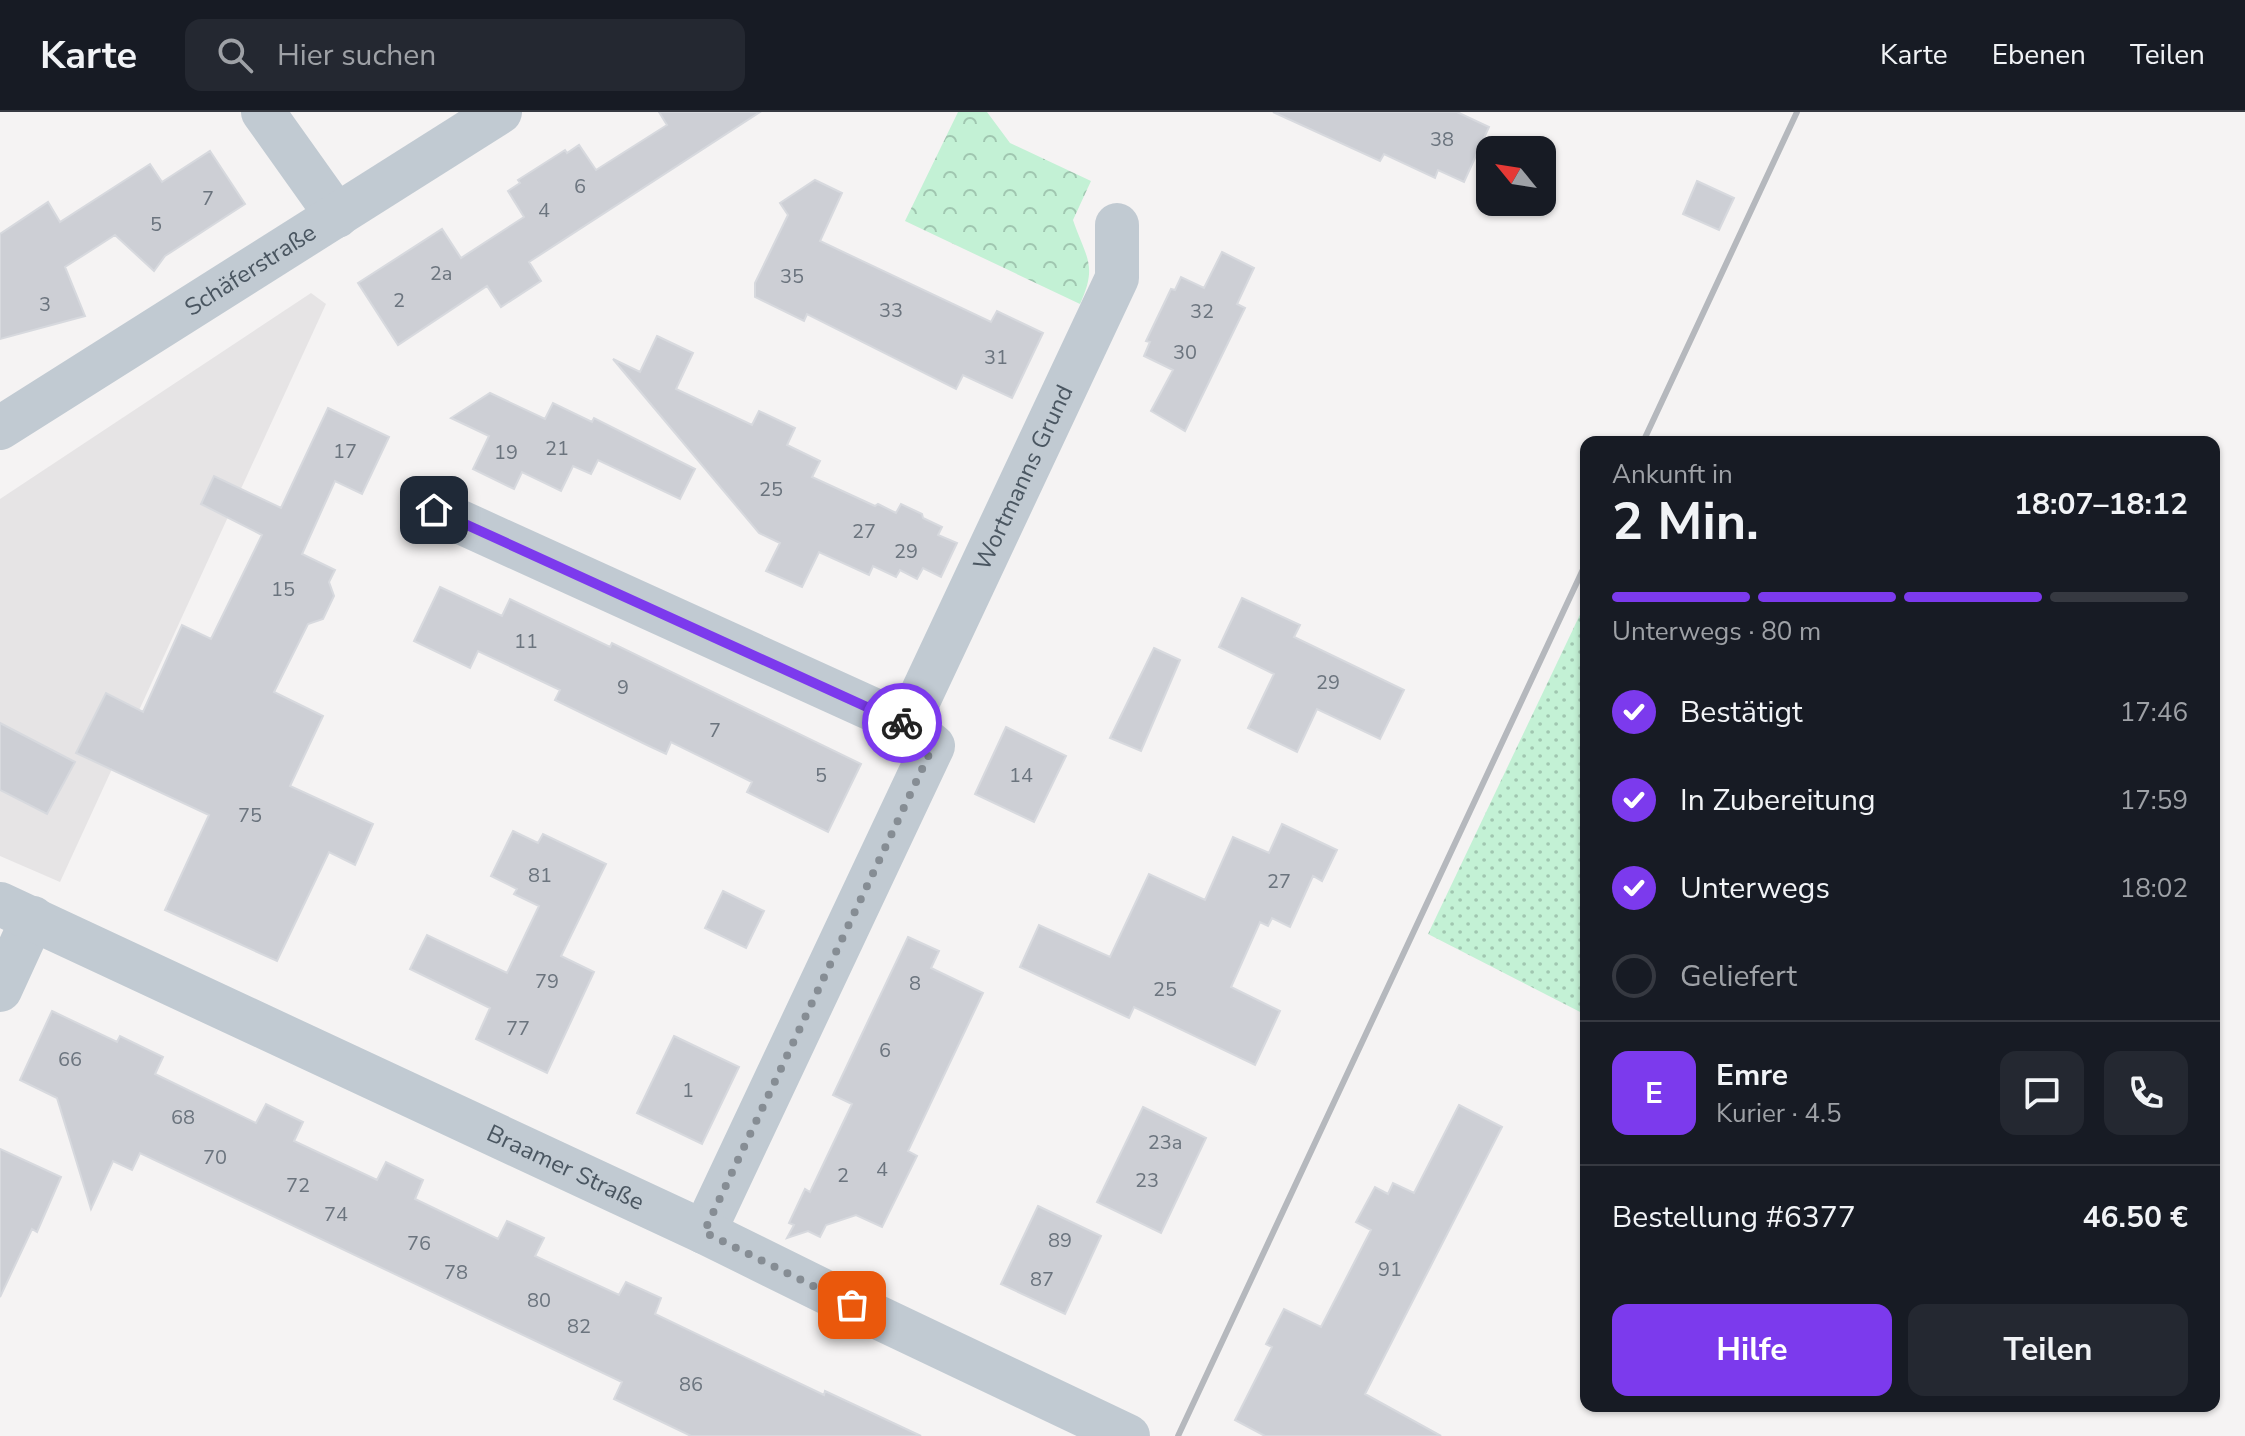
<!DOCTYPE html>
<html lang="de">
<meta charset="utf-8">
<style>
:root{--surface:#171b24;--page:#242831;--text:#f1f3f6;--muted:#9ea1a6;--line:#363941;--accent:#7c3aed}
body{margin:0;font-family:"Nunito Sans",sans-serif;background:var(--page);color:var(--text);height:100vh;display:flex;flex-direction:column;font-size:30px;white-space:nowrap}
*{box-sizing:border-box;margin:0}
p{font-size:26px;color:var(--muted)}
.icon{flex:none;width:44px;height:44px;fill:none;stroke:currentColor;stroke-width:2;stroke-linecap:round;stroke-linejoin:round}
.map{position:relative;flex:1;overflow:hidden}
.panel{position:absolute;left:1580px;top:324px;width:640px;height:976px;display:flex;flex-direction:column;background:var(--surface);border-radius:16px;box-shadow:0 2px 6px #0004}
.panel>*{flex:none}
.needle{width:52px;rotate:300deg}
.fabs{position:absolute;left:1476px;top:24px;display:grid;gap:16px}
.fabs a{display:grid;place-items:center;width:80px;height:80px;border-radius:16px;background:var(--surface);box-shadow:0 2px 6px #0004;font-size:40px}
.pin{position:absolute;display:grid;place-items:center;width:68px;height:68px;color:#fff;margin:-34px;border-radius:16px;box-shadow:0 4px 12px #0006}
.courier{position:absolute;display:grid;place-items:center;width:80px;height:80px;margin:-40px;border:6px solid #7c3aed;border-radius:50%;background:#fff;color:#222;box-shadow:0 2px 10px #0007}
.headline em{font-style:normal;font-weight:700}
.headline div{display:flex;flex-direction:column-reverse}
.headline{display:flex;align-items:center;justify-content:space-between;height:136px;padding:0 32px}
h1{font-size:52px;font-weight:700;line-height:60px}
.bar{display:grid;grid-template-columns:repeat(4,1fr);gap:12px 8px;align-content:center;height:96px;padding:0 32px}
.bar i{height:10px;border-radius:6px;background:var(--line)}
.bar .on{background:var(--accent)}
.bar p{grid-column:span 4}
.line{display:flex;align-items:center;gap:20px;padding:0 32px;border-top:2px solid var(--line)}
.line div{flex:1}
.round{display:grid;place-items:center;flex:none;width:84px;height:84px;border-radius:16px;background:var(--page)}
ol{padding:0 32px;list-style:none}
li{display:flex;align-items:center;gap:24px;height:88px}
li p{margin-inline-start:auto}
li .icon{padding:8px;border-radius:50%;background:var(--accent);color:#fff;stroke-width:4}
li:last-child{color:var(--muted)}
li i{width:44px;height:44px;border:4px solid var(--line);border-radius:50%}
.button{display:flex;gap:16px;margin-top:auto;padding:16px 32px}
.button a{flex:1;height:92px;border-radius:16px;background:var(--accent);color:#fff;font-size:32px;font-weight:700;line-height:92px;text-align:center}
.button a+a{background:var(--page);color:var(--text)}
header{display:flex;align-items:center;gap:48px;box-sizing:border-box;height:112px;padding:0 40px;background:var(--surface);border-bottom:2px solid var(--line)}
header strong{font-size:38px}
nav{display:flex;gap:44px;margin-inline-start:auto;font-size:28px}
.search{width:560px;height:72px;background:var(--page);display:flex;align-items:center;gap:20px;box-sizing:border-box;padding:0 28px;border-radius:16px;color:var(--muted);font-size:30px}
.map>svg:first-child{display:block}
</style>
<header>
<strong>Karte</strong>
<div class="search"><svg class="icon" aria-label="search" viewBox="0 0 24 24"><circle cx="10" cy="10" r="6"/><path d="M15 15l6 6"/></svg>Hier suchen</div>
<nav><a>Karte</a><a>Ebenen</a><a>Teilen</a></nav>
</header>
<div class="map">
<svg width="2245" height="1324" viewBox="0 0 2245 1324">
<defs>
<pattern id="grass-dots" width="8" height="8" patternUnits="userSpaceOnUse" patternTransform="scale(2)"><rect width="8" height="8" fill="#c3f1d5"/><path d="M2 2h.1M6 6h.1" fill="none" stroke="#a0c6b0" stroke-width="1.8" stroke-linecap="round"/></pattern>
<pattern id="forest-crowns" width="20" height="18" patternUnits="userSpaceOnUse" patternTransform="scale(2)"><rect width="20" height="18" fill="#c3f1d5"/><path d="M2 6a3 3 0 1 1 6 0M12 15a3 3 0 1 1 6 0" fill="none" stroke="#a0c6b0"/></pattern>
</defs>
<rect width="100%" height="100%" fill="#f5f3f3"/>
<!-- education -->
<path fill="#e6e4e5" d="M 311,181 L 326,192 L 60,770 L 0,744 L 0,387 Z"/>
<!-- grass -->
<path fill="url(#grass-dots)" d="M 1586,490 L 1586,903 L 1428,822 Z"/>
<!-- forest -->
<path fill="url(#forest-crowns)" d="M 958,0 L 987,0 L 1010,31 L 1091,69 L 1073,108 C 1086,146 1098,153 1080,192 L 905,109 Z"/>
<!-- building -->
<path fill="#cdcfd5" stroke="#d7d9de" stroke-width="2" d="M 659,0 L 760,0 L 529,150 L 541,169 L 501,195 L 487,174 L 398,233 L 358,171 L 442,117 L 461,146 L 524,105 L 508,79 L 520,71 L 518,68 L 565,38 L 567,41 L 579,33 L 596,58 L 667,13 Z
M 1273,0 L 1457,0 L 1489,15 L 1464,70 L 1438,58 L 1435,66 L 1384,42 L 1380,49 Z
M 210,39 L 245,92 L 165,144 L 154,159 L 115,123 L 65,155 L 85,204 L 0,227 L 0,122 L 48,90 L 60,110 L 150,52 L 162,70 Z
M 815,68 L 842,81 L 820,129 L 991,210 L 997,199 L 1043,221 L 1012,286 L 963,263 L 956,277 L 807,202 L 804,209 L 755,185 L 755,171 L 788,103 L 780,91 Z
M 1697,69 L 1734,86 L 1719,118 L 1683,102 Z
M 1222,140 L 1254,156 L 1237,192 L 1245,196 L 1185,319 L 1151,299 L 1173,258 L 1144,244 L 1150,230 L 1146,229 L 1171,177 L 1175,178 L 1181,165 L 1204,176 Z
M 657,224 L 693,241 L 676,277 L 752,313 L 759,299 L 795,316 L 787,333 L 820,349 L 812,365 L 875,394 L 878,392 L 896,401 L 901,392 L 922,402 L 923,406 L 942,415 L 938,423 L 957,431 L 941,465 L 923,456 L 917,467 L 900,458 L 896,465 L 873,454 L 869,463 L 819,440 L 802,475 L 766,459 L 780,431 L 759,421 L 613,247 L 640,260 Z
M 490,281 L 545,307 L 553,291 L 592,310 L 594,306 L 695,357 L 680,387 L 598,348 L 591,362 L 573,354 L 561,379 L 522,360 L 514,377 L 473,357 L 489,324 L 451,306 Z
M 328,296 L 389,325 L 362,382 L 335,369 L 302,442 L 335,458 L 329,470 L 334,484 L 323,507 L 308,512 L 274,580 L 323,604 L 290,674 L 373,712 L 355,753 L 329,740 L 277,849 L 165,798 L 209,703 L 76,641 L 106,581 L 143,600 L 182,513 L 211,527 L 262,423 L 201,392 L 214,364 L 281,396 Z
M 440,475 L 502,504 L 510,487 L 610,535 L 612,531 L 861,652 L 828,720 L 747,680 L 752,670 L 671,630 L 666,642 L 649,634 L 555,588 L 560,578 L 478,539 L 470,556 L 414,529 Z
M 1242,486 L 1300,513 L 1294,525 L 1404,578 L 1380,627 L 1317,597 L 1297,640 L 1248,616 L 1274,562 L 1219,535 Z
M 1154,536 L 1180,548 L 1141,639 L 1110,626 Z
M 0,611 L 75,650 L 47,702 L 0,678 Z
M 1006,615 L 1066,644 L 1034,710 L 975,682 Z
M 1282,712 L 1337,738 L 1322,769 L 1313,764 L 1290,815 L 1272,806 L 1268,814 L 1260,810 L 1231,875 L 1280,899 L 1255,953 L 1134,895 L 1129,906 L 1020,855 L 1039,813 L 1110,845 L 1149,762 L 1205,788 L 1233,725 L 1269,741 Z
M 513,719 L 538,731 L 543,722 L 606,752 L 561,844 L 594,860 L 547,961 L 476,927 L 490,896 L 410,857 L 427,823 L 507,861 L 539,794 L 514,782 L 517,777 L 491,764 Z
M 723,779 L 764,799 L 746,836 L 705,816 Z
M 908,825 L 939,839 L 931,856 L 983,881 L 908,1039 L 917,1044 L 882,1115 L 856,1103 L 826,1113 L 820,1125 L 808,1119 L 787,1126 L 794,1113 L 789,1111 L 805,1077 L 810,1080 L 852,992 L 833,983 Z
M 52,899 L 117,930 L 120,924 L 163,945 L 155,962 L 256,1011 L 266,992 L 284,1001 L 303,1010 L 294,1029 L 377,1068 L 386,1050 L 423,1068 L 415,1087 L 498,1127 L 507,1109 L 544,1126 L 535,1144 L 619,1183 L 626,1170 L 661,1186 L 655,1202 L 824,1283 L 825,1279 L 921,1324 L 691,1324 L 614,1287 L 622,1270 L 140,1041 L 132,1058 L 113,1049 L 91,1097 L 57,986 L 20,968 Z
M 674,924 L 739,955 L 702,1032 L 637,1001 Z
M 1459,993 L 1502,1015 L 1365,1282 L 1441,1324 L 1265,1324 L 1235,1308 L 1272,1235 L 1266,1232 L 1284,1197 L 1321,1215 L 1371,1118 L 1356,1110 L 1375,1075 L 1388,1082 L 1393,1071 L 1414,1081 Z
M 1143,995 L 1206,1026 L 1161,1121 L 1097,1090 Z
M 0,1037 L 61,1065 L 37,1120 L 32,1117 L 0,1185 Z
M 1038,1094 L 1101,1124 L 1065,1202 L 1001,1172 Z"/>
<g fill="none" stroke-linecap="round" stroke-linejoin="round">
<!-- minor -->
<g stroke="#c1cad2" stroke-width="44">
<path d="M 263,0 L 337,104"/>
<path id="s1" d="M 0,316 L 500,0"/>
<path d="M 434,398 L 907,613"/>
<path d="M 0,878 L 33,806"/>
<path id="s2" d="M 704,1120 L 933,634 L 907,613 L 1117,166 L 1117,113"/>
</g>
<!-- tertiary -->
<path stroke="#c1cad2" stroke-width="44" id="s3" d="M 0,792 L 704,1120 L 852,1193 L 1128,1324"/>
<!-- rail -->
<path stroke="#b5b8bd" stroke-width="6" d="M 1643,330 L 1797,0
M 1178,1324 L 1586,451"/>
</g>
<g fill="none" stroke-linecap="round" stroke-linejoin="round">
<!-- done -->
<path stroke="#868d94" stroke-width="8" stroke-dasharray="0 14.4" d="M 852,1193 L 704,1120 L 933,634 L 902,611"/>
<!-- route -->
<path stroke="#7c3aed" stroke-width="10" d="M 434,398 L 902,611"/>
</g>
<g text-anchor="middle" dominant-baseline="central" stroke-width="6" stroke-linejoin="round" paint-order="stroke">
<!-- number labels -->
<g font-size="20" fill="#6b747e">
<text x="1442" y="27">38</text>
<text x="580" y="74">6</text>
<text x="208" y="86">7</text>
<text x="544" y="98">4</text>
<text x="156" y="112">5</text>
<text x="441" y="161">2a</text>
<text x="792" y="164">35</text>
<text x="399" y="188">2</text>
<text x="45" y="192">3</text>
<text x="891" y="198">33</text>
<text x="1202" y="199">32</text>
<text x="1185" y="240">30</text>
<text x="996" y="245">31</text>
<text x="557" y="336">21</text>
<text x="345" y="339">17</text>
<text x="506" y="340">19</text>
<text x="771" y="377">25</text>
<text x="864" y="419">27</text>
<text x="906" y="439">29</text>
<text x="283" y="477">15</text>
<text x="526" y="529">11</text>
<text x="1328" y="570">29</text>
<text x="623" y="575">9</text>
<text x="715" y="618">7</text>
<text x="821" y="663">5</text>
<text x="1021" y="663">14</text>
<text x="250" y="703">75</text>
<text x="540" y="763">81</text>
<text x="1279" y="769">27</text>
<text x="547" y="869">79</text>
<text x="915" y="871">8</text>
<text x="1165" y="877">25</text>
<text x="518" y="916">77</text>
<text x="885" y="938">6</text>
<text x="70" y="947">66</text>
<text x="688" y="978">1</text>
<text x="183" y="1005">68</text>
<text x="1165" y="1030">23a</text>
<text x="215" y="1045">70</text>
<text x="882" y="1057">4</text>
<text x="843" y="1063">2</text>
<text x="1147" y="1068">23</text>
<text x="298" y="1073">72</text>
<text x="336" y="1102">74</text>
<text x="1060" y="1128">89</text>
<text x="419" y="1131">76</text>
<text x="1390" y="1157">91</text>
<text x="456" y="1160">78</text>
<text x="1042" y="1167">87</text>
<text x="539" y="1188">80</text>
<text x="579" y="1214">82</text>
<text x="691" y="1272">86</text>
</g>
<!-- street labels -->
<g font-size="24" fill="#4a5661" stroke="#fff">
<text stroke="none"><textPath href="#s1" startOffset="296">Schäferstraße</textPath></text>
<text stroke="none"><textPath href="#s2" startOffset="844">Wortmanns Grund</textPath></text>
<text stroke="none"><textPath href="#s3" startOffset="624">Braamer Straße</textPath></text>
</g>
</g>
</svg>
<div class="fabs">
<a><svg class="needle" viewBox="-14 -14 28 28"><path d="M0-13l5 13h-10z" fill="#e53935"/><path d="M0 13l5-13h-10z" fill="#9ea1a6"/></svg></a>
</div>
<div class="pin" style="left:852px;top:1193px;background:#ea580c"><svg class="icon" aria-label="bag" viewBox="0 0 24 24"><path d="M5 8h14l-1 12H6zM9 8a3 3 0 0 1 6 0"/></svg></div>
<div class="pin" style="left:434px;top:398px;background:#1f2937"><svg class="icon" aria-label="home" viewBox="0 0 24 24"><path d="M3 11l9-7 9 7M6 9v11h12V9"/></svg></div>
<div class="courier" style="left:902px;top:611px"><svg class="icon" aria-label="bike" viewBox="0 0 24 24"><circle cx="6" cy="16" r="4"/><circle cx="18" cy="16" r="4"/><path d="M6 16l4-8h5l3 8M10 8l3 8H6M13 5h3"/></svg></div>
<section class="panel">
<div class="headline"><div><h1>2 Min.</h1><p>Ankunft in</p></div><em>18:07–18:12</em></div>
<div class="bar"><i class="on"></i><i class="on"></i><i class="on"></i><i></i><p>Unterwegs · 80 m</p></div>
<ol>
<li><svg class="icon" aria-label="check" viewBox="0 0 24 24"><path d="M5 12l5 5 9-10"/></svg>Bestätigt<p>17:46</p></li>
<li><svg class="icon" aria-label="check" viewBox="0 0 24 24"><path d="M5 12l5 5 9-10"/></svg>In Zubereitung<p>17:59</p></li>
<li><svg class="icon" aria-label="check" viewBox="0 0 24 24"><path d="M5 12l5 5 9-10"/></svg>Unterwegs<p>18:02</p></li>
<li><i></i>Geliefert</li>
</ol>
<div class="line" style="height:144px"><b class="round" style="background:var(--accent);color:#fff">E</b><div><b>Emre</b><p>Kurier · 4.5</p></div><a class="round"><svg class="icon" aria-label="chat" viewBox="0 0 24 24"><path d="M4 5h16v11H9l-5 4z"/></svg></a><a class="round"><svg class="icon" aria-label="phone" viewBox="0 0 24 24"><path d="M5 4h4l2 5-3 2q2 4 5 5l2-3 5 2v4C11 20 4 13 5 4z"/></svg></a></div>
<div class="line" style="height:104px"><div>Bestellung #6377</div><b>46.50 €</b></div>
<div class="button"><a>Hilfe</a><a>Teilen</a></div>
</section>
</div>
